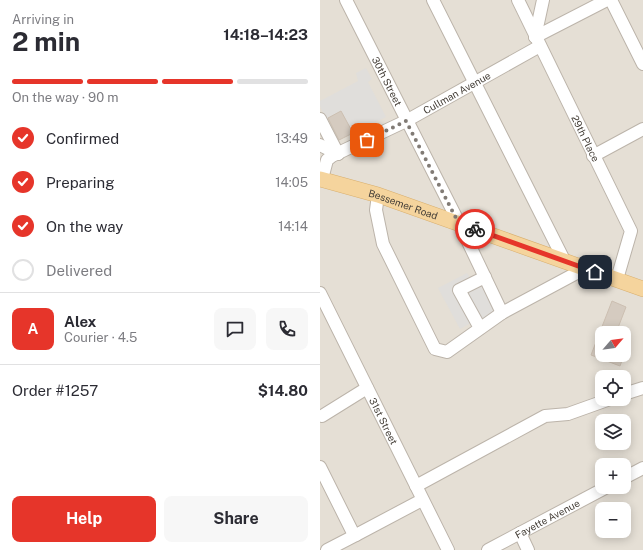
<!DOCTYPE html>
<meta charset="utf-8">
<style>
:root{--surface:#fff;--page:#f7f7f7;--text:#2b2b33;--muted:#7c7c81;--line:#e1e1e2;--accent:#e6352a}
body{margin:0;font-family:"Public Sans",sans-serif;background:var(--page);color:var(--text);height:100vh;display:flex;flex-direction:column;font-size:15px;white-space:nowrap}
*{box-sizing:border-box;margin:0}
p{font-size:13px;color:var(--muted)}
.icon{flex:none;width:22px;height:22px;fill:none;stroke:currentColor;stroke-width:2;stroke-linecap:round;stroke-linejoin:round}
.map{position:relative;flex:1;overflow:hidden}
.sheet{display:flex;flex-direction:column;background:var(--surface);width:320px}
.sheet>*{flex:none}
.needle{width:26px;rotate:62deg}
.fabs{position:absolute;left:275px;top:326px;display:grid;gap:8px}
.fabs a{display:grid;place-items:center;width:36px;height:36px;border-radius:8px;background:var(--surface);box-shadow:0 2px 10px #0003;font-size:20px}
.pin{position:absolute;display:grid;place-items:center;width:34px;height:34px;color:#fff;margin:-17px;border-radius:8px;box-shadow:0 2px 6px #0006}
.courier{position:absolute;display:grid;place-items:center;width:40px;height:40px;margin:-20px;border:3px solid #e6352a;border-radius:50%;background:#fff;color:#222;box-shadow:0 1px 5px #0007}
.head em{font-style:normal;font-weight:700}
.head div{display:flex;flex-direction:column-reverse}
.head{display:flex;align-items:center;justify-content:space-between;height:68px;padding:0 12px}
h1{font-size:26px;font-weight:700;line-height:30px}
.bar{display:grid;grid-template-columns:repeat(4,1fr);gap:6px 4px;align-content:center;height:48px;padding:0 12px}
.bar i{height:5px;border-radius:3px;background:var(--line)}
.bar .active{background:var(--accent)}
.bar p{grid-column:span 4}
.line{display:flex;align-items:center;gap:10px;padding:0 12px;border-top:1px solid var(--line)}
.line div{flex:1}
.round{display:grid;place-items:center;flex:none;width:42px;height:42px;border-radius:8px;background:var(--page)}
ol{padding:0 12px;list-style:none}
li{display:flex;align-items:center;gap:12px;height:44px}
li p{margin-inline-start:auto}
li .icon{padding:4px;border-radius:50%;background:var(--accent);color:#fff;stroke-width:4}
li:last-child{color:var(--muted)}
li i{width:22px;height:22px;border:2px solid var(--line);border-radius:50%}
.primary-button{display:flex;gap:8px;margin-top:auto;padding:8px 12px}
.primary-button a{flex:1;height:46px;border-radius:8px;background:var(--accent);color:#fff;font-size:16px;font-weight:700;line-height:46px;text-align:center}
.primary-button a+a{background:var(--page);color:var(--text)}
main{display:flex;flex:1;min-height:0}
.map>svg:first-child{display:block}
</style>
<main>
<section class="sheet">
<div class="head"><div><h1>2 min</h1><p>Arriving in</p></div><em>14:18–14:23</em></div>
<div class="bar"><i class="active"></i><i class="active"></i><i class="active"></i><i></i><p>On the way · 90 m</p></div>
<ol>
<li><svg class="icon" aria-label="check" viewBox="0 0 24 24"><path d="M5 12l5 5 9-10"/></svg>Confirmed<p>13:49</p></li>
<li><svg class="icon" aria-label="check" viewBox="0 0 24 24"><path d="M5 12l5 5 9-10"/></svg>Preparing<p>14:05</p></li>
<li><svg class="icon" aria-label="check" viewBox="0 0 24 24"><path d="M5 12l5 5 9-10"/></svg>On the way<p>14:14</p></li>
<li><i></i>Delivered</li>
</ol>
<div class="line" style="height:72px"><b class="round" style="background:var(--accent);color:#fff">A</b><div><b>Alex</b><p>Courier · 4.5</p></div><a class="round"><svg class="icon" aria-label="chat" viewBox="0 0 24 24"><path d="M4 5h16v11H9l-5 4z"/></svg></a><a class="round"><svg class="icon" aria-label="phone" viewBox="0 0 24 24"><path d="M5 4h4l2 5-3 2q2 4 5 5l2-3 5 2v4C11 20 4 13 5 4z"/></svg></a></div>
<div class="line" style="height:52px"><div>Order #1257</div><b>$14.80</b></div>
<div class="primary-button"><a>Help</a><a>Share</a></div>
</section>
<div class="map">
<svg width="323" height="550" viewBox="0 0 323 550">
<rect width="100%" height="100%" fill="#f2ede7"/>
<!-- residential -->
<path fill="#e5dfd5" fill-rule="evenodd" d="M 0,0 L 323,0 L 323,550 L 0,550 ZM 282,333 L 304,333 L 304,355 L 282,355 ZM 282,377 L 304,377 L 304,399 L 282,399 ZM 282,421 L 304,421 L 304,443 L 282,443 ZM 282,465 L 304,465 L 304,487 L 282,487 ZM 282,509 L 304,509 L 304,531 L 282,531 Z"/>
<!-- parking -->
<path fill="#e0dedb" d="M 46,68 L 52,79 L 48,82 L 66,117 L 33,133 L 21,111 L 6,119 L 0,106 L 0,101 L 38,81 L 36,73 Z
M 147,273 L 151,279 L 157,275 L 176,312 L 164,321 L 160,318 L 140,329 L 118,288 Z"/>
<!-- building -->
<path fill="#d5cbc0" stroke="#ccbfb1" d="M 21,111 L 33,133 L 19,140 L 8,118 Z
M 292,301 L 306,307 L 296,333 L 282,333 L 282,355 L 304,355 L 300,366 L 271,355 Z"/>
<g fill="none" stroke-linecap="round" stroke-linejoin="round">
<defs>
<g id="minor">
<path id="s1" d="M 26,0 L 139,223 L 182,313"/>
<path d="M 113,0 L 245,262"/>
<path id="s2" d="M 198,0 L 311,231 L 297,279"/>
<path d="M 291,0 L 323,64"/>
<path d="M 215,37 L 287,0"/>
<path d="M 215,37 L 223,0"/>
<path d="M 0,119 L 18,154"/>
<path d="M 0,145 L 18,154"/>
<path d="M 273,156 L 323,129"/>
<path id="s3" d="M 2,179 L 7,160 L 12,156 L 86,121 L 220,46"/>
<path d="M 58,195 L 56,210 L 63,244 L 115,349 L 127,352 L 182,313 L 264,269"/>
<path id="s4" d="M 0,293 L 128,550"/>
<path d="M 160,328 L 139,290 L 165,277"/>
<path d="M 304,394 L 323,388"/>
<path d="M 2,416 L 47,388"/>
<path d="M 0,467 L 33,533 L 36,535 L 102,500"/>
<path d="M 304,478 L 323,468"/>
<path d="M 96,486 L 225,416 L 248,414 L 290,399"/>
<path d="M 200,533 L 208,550"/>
<path d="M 7,550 L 36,535"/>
<path id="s5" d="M 168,550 L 287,487"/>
</g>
<g id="major">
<path id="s6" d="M 0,179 L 58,195 L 323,289"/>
</g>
</defs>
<!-- minor casing -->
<use href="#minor" stroke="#bcb4aa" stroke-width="14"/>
<!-- major casing -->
<use href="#major" stroke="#d8af6e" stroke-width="16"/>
<!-- minor -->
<use href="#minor" stroke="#fff" stroke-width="12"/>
<!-- major -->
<use href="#major" stroke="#f5d49d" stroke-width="15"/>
</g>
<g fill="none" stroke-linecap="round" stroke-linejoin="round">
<!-- done -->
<path stroke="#817b75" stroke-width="4" stroke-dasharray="0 7.2" d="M 47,140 L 86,121 L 139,224 L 155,229"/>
<!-- route -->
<path stroke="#e6352a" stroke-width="5" d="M 155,229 L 275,272"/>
</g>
<g text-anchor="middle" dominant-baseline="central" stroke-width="4" stroke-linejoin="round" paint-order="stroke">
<!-- street labels -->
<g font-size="10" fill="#443e37" stroke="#fff">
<text stroke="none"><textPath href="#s1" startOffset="91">30th Street</textPath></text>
<text stroke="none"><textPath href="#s3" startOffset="166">Cullman Avenue</textPath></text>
<text stroke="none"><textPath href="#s2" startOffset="154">29th Place</textPath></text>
<text stroke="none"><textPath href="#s6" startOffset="87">Bessemer Road</textPath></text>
<text stroke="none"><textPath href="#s4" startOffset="143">31st Street</textPath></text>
<text stroke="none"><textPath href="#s5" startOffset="67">Fayette Avenue</textPath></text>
</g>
</g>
</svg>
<div class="fabs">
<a><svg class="needle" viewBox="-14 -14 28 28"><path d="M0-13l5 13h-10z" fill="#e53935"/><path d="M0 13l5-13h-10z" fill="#7c7c81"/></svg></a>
<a><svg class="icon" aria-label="locate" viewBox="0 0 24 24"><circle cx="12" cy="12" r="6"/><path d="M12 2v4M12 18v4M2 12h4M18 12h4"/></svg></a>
<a><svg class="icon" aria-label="layers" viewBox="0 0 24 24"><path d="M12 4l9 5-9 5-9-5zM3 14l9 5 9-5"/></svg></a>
<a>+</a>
<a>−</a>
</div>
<div class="pin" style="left:47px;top:140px;background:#ea580c"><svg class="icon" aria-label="bag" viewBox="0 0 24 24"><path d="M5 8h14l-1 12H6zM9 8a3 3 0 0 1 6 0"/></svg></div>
<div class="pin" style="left:275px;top:272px;background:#1f2937"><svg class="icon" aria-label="home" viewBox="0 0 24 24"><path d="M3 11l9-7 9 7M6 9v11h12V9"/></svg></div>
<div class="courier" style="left:155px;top:229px"><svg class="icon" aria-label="bike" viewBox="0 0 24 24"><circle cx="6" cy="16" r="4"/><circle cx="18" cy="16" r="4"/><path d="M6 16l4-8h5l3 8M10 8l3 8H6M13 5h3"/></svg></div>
</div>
</main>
